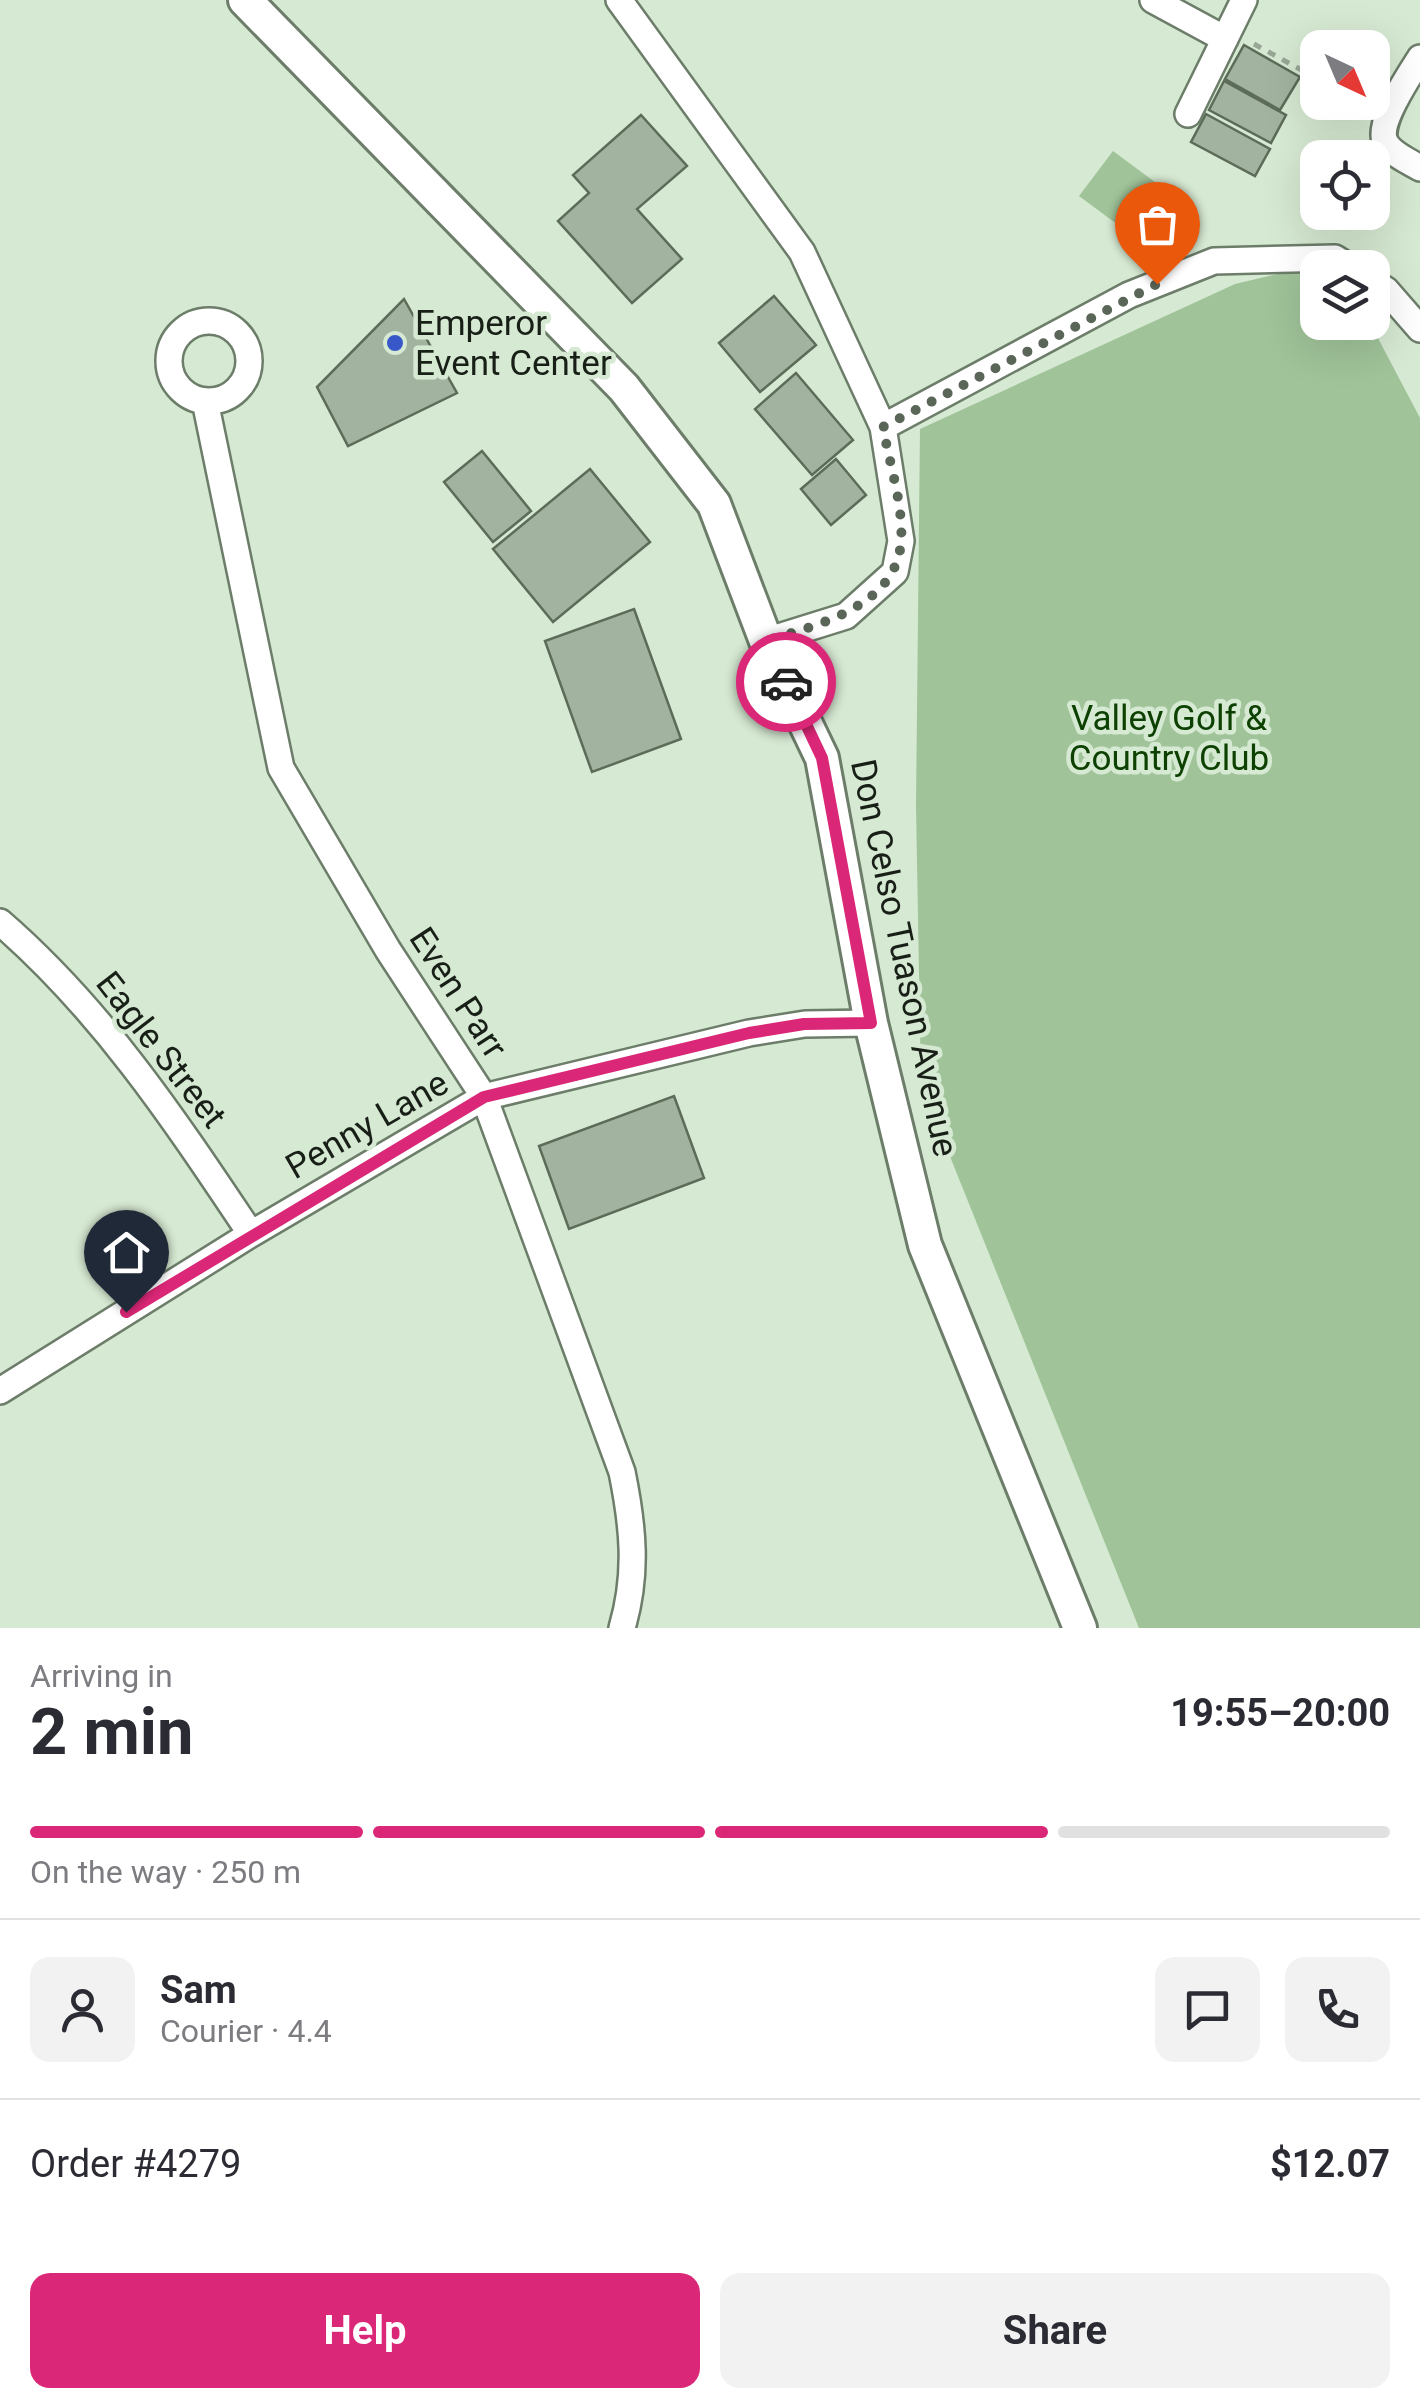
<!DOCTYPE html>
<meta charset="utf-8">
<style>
:root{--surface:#fff;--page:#f2f2f3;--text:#2b2b33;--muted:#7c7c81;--line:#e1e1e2;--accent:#db2777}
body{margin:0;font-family:Roboto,sans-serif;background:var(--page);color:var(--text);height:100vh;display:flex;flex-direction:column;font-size:38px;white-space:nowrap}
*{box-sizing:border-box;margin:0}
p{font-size:32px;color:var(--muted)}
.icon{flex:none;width:55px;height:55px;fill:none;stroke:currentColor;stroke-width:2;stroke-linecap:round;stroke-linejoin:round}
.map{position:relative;height:1628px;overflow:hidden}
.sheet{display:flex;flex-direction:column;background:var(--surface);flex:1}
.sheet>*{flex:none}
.needle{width:65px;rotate:136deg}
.tools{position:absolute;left:1300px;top:30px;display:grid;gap:20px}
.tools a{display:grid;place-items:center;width:90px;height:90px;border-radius:20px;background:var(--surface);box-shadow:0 10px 40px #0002;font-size:50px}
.pin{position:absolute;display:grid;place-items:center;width:85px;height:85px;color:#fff;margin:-102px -42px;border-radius:50% 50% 50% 0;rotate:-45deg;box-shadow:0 0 10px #0007}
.pin .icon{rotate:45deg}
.courier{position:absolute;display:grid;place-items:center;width:100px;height:100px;margin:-50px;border:8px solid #db2777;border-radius:50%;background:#fff;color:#222;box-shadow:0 2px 12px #0007}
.head em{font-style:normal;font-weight:700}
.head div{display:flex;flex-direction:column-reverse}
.head{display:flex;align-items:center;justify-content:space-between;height:170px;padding:0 30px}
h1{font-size:65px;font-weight:700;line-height:75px}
.bar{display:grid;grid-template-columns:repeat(4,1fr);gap:15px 10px;align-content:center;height:120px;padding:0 30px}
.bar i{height:12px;border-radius:8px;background:var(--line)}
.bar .selected{background:var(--accent)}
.bar p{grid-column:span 4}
.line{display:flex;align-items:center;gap:25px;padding:0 30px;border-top:2px solid var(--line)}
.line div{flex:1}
.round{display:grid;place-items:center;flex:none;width:105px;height:105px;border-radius:20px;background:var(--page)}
.cta{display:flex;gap:20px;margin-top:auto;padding:20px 30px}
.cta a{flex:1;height:115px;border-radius:20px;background:var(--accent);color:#fff;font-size:40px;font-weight:700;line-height:115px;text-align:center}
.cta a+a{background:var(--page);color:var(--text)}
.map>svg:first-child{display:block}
</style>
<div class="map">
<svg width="1420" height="1628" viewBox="0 0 1420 1628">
<rect width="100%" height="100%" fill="#d6e9d2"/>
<!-- green -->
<path fill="#a0c399" d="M 1113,151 L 1194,211 L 1160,256 L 1079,196 Z
M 1295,270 L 1317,275 L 1318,322 L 1370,323 L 1420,418 L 1420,1628 L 1139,1628 L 921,1084 L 916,806 L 920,429 L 1235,284 Z"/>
<!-- building -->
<path fill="#a2b49f" stroke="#5c6c59" stroke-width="2.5" d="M 1244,45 L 1300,77 L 1280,110 L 1225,79 Z
M 1224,81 L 1286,115 L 1271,143 L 1209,110 Z
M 1206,114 L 1270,149 L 1255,176 L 1191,142 Z
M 641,115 L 687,166 L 637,209 L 682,259 L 632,303 L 558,221 L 589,193 L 573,175 Z
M 774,296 L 816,345 L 760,392 L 719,343 Z
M 404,299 L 457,393 L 348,446 L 317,387 Z
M 796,373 L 853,440 L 812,475 L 755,409 Z
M 482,451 L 531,511 L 493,542 L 444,482 Z
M 836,459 L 866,495 L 831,525 L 801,489 Z
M 590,469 L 650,542 L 553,622 L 493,549 Z
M 634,609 L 681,739 L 592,772 L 545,641 Z
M 674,1096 L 704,1178 L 569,1229 L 539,1146 Z"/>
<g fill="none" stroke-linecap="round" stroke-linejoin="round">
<defs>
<path id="minor" d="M 619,0 L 802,252 L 883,427
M 1153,0 L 1225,39
M 1420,58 C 1410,75 1373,127 1387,145 C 1394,155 1410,162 1420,168
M 1188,114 L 1244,0
M 1372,281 L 1386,290 L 1420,329
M169 361a40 40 0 1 1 80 0a40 40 0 1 1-80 0Z
M 205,401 L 281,768 L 388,950 L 484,1097 L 622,1472 C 633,1526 638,1574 622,1628
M 766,641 L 846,616 L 895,572 L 901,541 L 883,427 L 1129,295 L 1214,261 L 1335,258 L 1351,268
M 0,922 C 103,1011 176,1122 251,1234
M 0,1391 L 251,1234 L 484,1097 L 749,1033 L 805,1024 L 871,1023"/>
<path id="tertiary" d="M 245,0 L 624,388 L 714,504 L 766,641 L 822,758 L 871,1023 L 925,1245 L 1080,1628"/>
</defs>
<!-- minor casing -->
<use href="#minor" stroke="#6c7d69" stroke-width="30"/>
<!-- tertiary casing -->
<use href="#tertiary" stroke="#6c7d69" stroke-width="38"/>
<!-- path -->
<path stroke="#98a795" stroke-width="5" stroke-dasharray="8 8" stroke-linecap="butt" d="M 1254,44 L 1318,79"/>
<!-- minor -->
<use href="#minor" stroke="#fff" stroke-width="25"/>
<!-- tertiary -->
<use href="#tertiary" stroke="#fff" stroke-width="32"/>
</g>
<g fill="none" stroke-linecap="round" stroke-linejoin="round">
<!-- done -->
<path stroke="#5a6658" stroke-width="10" stroke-dasharray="0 18" d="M 786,682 L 766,641 C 817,625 896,607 901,542 C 904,507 889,462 883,427 L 1157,284"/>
<!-- route -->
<path stroke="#db2777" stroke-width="12" d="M 126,1312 L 484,1097 L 749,1033 L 804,1024 L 871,1023 L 822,758 L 786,682"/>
</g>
<!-- markers -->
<circle fill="#3858c9" stroke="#d6e9d2" stroke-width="4" cx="395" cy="343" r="10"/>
<g text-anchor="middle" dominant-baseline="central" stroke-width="9" stroke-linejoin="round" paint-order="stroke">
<!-- poi labels -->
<g font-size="35" fill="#181f17" stroke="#d6e9d2" text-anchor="start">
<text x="415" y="323">Emperor<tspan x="415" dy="40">Event Center</tspan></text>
</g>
<!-- park labels -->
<g font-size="35" fill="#0d4102" stroke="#d6e9d2">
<text x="1169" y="718">Valley Golf &amp;<tspan x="1169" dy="40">Country Club</tspan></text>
</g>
<!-- street labels -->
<g font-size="35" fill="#181f17" stroke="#d6e9d2">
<text transform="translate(904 958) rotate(78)">Don Celso Tuason Avenue</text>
<text transform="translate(458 993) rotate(57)">Even Parr</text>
<text transform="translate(161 1050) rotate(52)">Eagle Street</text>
<text transform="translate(367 1125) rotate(-30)">Penny Lane</text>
</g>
</g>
</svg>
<div class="tools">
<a><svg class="needle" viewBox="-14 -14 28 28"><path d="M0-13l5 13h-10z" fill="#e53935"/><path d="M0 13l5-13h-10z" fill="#7c7c81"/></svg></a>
<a><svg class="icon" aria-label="locate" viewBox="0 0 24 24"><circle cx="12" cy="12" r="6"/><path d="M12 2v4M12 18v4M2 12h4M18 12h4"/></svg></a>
<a><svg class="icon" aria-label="layers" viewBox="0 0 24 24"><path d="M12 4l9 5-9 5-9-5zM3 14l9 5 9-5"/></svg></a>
</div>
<div class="pin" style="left:1157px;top:284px;background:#ea580c"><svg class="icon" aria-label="bag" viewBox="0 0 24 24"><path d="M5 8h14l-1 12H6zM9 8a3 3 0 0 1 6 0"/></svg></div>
<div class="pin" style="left:126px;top:1312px;background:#1f2937"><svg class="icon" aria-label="home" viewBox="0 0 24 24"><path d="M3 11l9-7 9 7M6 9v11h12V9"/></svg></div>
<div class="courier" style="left:786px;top:682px"><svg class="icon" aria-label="car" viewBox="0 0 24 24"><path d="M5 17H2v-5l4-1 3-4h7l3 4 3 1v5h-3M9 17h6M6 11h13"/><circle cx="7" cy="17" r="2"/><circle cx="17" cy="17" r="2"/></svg></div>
</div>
<section class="sheet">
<div class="head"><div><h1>2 min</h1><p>Arriving in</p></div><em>19:55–20:00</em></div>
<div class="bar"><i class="selected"></i><i class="selected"></i><i class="selected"></i><i></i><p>On the way · 250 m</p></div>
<div class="line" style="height:180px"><a class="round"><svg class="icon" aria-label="person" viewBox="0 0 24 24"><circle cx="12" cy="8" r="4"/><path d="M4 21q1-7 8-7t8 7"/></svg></a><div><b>Sam</b><p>Courier · 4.4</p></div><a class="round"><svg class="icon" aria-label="chat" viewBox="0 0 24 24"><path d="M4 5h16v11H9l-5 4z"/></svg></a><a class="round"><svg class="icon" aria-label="phone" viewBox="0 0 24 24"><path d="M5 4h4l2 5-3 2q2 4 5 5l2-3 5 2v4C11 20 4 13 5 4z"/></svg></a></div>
<div class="line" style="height:130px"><div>Order #4279</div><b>$12.07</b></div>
<div class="cta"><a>Help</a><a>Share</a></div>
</section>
